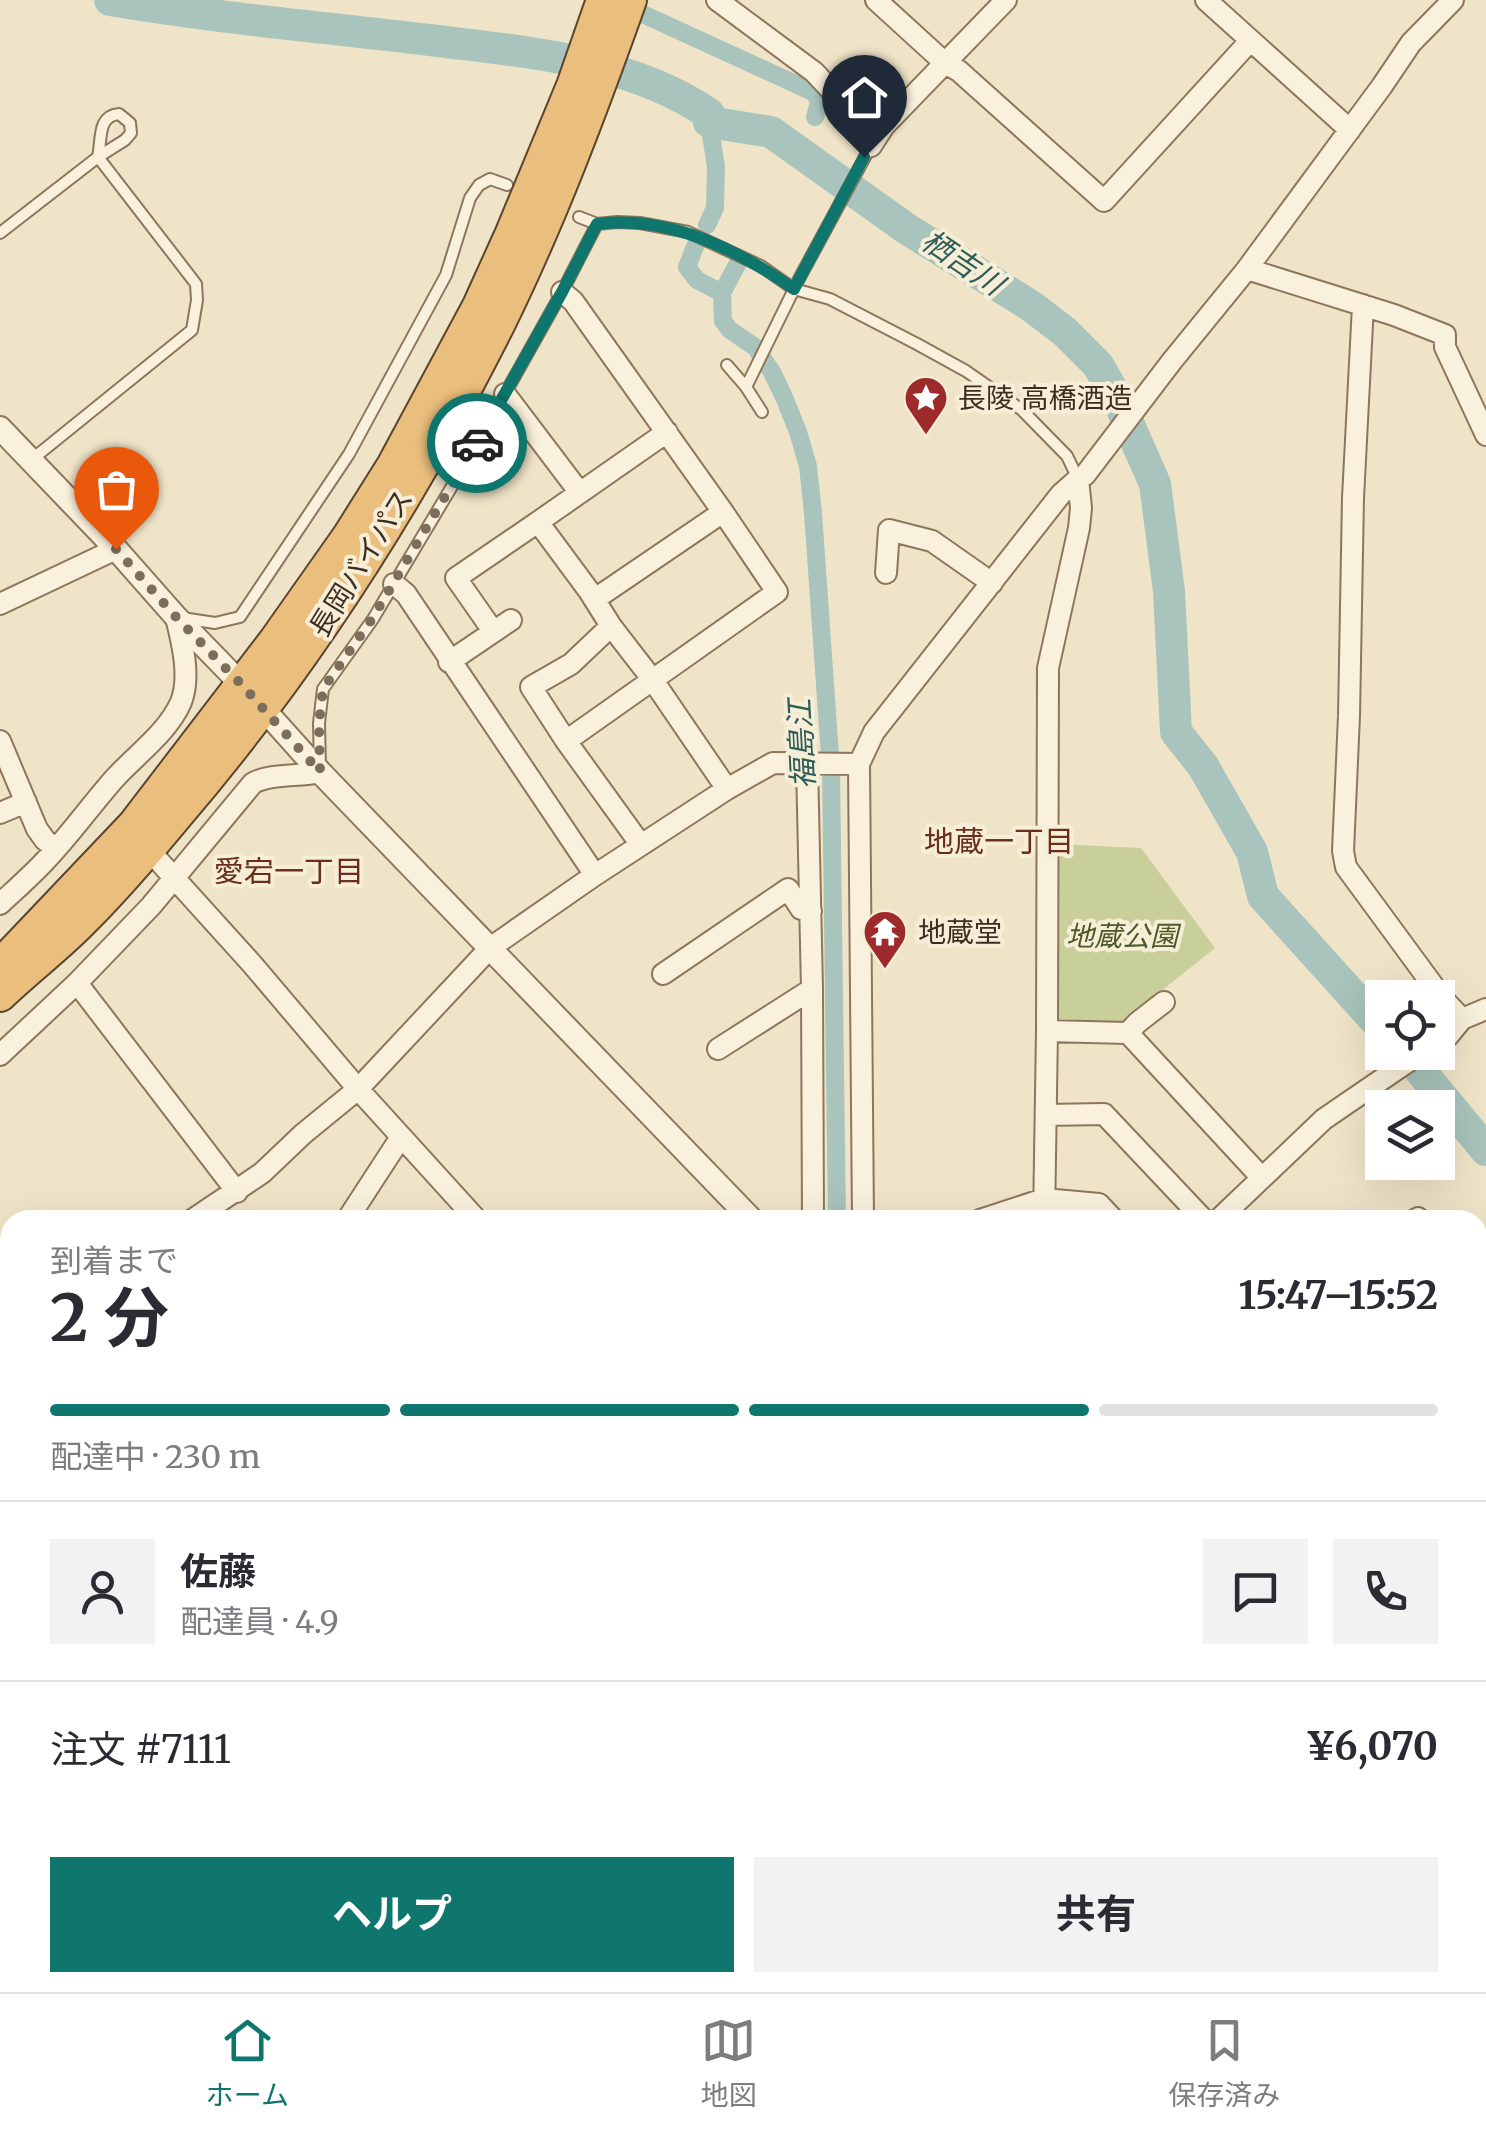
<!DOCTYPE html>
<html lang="ja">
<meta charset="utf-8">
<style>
:root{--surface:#fff;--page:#f2f2f3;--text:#2b2b33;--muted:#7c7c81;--line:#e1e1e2;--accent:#0f766e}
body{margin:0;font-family:Merriweather,"Noto Sans JP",serif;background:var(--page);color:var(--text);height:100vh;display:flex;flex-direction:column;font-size:38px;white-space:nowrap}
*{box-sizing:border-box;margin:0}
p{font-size:32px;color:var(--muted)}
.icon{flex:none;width:55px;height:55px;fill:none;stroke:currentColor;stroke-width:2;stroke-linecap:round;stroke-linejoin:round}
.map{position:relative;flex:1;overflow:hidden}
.panel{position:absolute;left:0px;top:1210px;width:1488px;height:782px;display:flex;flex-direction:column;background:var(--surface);border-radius:30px 30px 0 0;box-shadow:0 10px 40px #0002}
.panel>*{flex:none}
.tools{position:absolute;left:1365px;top:980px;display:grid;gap:20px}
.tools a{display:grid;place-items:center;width:90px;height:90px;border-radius:0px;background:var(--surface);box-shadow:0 10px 40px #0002;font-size:50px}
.pin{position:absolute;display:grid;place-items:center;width:85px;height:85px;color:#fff;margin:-102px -42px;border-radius:50% 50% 50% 0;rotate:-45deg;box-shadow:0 0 10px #0007}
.pin .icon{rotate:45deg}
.courier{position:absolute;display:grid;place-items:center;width:100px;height:100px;margin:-50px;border:8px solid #0f766e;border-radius:50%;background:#fff;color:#222;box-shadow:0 2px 12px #0007}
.head em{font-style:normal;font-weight:700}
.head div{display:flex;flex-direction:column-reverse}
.head{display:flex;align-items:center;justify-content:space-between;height:170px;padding:0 50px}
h1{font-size:65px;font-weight:700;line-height:75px}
.bar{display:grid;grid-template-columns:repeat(4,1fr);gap:15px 10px;align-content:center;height:120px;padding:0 50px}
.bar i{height:12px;border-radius:8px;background:var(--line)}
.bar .active{background:var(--accent)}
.bar p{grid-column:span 4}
.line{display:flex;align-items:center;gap:25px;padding:0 50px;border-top:2px solid var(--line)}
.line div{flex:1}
.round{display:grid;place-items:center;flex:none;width:105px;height:105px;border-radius:0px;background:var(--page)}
.action{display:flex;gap:20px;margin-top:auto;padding:20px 50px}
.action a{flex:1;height:115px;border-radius:0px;background:var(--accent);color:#fff;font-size:40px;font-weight:700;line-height:115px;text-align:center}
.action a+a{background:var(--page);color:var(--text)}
.dock{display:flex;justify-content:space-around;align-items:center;height:140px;border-top:2px solid var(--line);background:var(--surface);font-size:28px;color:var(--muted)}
.dock a{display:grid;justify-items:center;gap:5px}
.dock .active{color:var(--accent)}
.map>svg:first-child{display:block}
</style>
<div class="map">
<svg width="1486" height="1992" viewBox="0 0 1486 1992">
<rect width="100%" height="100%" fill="#f0e4c8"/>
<!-- green -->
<path fill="#c9cf9b" d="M 1057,844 L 1141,848 L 1215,948 L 1120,1024 L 1062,1025 L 1055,1016 Z"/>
<!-- cemetery -->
<path fill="#bfc49a" d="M 33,1982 L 131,1983 L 129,1986 L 133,1992 L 23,1992 Z"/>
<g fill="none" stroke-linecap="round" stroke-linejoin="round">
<!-- canal -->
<path stroke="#a9c4bc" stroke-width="18" d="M 621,4 L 815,93 L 819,102 L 815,117
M 707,225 L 715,208 L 716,167 L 709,122
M 696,244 L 687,267 L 697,280 L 722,293
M 738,263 L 722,293 L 723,321 L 730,330 L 755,347 L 772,372 L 784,397 L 798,432 L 808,466 L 813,513 L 831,770 L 837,1220
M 874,1982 L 875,1992"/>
<!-- river -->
<path stroke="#a9c4bc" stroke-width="32" d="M 110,0 C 216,18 323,27 430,40 C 524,52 629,59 709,114 L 709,122 L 771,132 L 907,229 L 1031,306 L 1065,332 L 1098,365 L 1118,400 L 1155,484 L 1169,591 L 1176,732 L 1203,766 L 1252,852 L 1263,896 L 1382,1028
M 1405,1052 L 1486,1150"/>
<defs>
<path id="service" d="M 119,114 L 130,123 L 131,133 L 125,140 L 98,157 C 102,139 97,116 119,114 Z
M 579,217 L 597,224 L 617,222 L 640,223 L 688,232 L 761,266 L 794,289 L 830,299 L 917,344 L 966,371 L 1022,410 L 1067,456 L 1078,479
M 0,233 L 98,157 L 196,284 L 197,300 L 192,330 L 30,461
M 727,365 L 746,387
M 762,412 L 746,387 L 800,277 L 871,146
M 182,618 L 215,623 L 240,617 L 349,454 L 446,275 L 470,198 L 479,185 L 490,179 L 507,185
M 320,768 L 319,723 L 323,689 L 373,619 L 473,451 L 562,292 L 597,224"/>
<path id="minor" d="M 717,0 L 814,72 L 832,91 L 871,146 L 884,126 L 1006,0
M 876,0 L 945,63 L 959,71 L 1104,201 L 1250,41
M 1206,0 L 1350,130
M 1247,269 L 1394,315 L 1445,335 L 1445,347 L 1486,435
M 562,292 L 573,301 L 723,512 L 777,592 L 566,741
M 1363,305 L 1353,498 L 1349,716 L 1343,851 L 1346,867 L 1443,999 L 1462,1019
M 505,394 L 580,493
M 667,432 L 538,522 L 589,591 L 611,626 L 652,679 L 727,789
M 886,573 L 889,530 L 932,541 L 992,583
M 394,584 L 406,594 L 595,875
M 595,599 L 723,512
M 0,604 L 116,549
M 611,626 L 571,664 L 531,687 L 566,741 L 641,845
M 493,631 L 456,578 L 538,522
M 449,662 L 511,620
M 0,741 L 37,829 L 45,840 L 56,849
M 807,763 L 812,989 L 813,1220
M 0,813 L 26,802
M 148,849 L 252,964 L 358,1089 L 477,1220
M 0,904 C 15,890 31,876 45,861 C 70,835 91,805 115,778 C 137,754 168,732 181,702 C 191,677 182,642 176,617
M 663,974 L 788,889 L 801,909 L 811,911
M 77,983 L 237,1192
M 1047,1031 L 1128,1033 L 1262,1178
M 1128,1033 L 1137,1023 L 1164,1002
M 1438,1043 L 1448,1036 L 1462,1019 L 1486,1009
M 718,1049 L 812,989
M 0,1055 L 77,983 L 151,906 L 253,783 C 272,773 299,777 320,772
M 1046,1115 L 1104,1114 L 1204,1220
M 192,1220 L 262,1173 L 303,1134 L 358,1089 L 490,948 L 595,875 L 727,789 L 773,763 L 859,764
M 347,1220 L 401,1137
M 863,1220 L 859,764 L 874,732 L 1061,494 L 1078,479 L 1085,475 L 1172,361 L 1247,269 L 1382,86 L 1411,43 L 1453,0
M 980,1220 L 1044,1199 L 1099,1204 L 1114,1220
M 1044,1220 L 1047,1031 L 1048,668 L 1079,528 L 1081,508 L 1078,479
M 1218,1220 L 1324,1119 L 1422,1052
M 1415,1220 L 1418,1218 L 1420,1220
M 1478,1284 L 1486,1293
M 0,1332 L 10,1325
M 0,1429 L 10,1423
M 1478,1439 L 1486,1430
M 0,1673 L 10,1683
M 1478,1791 L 1486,1799
M 1478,1967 L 1486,1958
M 300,1982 L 309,1992
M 768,1982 L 778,1992
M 848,1982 L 850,1992
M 905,1982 L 906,1992
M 1071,1982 L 1080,1992
M 1247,1982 L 1256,1992
M 15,1992 L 26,1982
M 604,1992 L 610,1982
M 1045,1992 L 1055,1982"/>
<path id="tertiary" d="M 0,428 L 116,549 L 176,617 L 242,685 L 320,772 L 752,1220
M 1466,1982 L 1475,1992"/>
<path id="trunk" d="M 0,966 L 134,825 L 275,641 L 349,536 L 393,466 L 479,306 L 512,233 L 573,86 L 603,0
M 0,995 C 27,969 58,946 84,919 C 116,887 146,852 175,817 C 304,667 410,500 499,323 C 550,219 591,110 630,0"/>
</defs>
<!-- service casing -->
<use href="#service" stroke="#8d765c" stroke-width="14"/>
<!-- minor casing -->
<use href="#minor" stroke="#8d765c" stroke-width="24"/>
<!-- tertiary casing -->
<use href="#tertiary" stroke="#8d765c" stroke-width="26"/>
<!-- trunk casing -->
<use href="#trunk" stroke="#5b4430" stroke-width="36"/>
<!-- service -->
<use href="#service" stroke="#faf1dc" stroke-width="10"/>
<!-- minor -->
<use href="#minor" stroke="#faf1dc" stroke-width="20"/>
<!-- tertiary -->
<use href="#tertiary" stroke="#faf1dc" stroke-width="22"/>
<!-- trunk -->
<use href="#trunk" stroke="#eabe7c" stroke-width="32"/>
</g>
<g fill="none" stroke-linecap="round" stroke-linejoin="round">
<!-- done -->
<path stroke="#7c6e5b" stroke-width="10" stroke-dasharray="0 18" d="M 116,549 L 176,617 L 242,685 L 320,772 L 319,723 L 323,689 L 372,619 L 477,443"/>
<!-- route -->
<path stroke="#0f766e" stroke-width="12" d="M 477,443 L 562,292 L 597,224 C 669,215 736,249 794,289 L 864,157"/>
</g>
<!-- icons -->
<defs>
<symbol id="sight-pin" viewBox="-11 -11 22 30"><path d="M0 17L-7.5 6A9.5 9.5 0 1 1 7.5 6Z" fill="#9e2a2b" stroke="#f7eed8"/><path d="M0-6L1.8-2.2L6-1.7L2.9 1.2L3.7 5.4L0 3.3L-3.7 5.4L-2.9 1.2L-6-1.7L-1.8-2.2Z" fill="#fff"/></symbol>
<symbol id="temple-pin" viewBox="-11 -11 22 30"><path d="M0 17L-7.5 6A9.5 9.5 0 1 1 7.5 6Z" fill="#9e2a2b" stroke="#f7eed8"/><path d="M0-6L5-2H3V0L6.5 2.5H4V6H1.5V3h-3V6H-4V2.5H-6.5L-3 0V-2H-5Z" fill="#fff"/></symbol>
</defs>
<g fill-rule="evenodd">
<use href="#sight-pin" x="901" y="373" width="50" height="68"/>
<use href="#temple-pin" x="860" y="907" width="50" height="68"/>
</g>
<g text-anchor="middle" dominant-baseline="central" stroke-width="8" stroke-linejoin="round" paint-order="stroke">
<!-- poi labels -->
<g font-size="28" fill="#3d2e20" stroke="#f7eed8" text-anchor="start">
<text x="958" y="398">長陵 高橋酒造</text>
<text x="918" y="932">地蔵堂</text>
</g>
<!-- street labels -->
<g font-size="28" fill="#3d2e20" stroke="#f7eed8">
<text transform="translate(361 563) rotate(-58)">長岡バイパス</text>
</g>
<!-- park labels -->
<g font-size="28" font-style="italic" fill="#4d5a26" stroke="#f7eed8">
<text x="1122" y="936">地蔵公園</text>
</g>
<!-- water labels -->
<g font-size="30" font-style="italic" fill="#2f5d5a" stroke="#f7eed8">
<text transform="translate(963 262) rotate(34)">栖吉川</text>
<text transform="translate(801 744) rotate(-93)">福島江</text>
</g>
<!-- neighbourhood labels -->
<g font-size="30" fill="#6b2e1e" stroke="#f7eed8">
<text x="999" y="841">地蔵一丁目</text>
<text x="289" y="871">愛宕一丁目</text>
</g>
</g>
</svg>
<div class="tools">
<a><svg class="icon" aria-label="locate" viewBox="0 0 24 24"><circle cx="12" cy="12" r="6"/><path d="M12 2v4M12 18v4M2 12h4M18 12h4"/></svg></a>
<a><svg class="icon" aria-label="layers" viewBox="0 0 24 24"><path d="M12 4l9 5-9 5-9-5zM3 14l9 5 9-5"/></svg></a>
</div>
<div class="pin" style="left:116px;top:549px;background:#ea580c"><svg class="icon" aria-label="bag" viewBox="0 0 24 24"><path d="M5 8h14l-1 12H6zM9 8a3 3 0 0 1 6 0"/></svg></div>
<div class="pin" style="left:864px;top:157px;background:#1f2937"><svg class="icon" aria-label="home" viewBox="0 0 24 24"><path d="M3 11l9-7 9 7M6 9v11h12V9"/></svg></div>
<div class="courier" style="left:477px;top:443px"><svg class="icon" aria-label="car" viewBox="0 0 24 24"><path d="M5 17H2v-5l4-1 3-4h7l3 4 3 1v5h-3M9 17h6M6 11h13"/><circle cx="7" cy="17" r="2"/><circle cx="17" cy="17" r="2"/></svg></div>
<section class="panel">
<div class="head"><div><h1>2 分</h1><p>到着まで</p></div><em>15:47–15:52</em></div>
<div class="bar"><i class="active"></i><i class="active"></i><i class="active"></i><i></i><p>配達中 · 230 m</p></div>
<div class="line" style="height:180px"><a class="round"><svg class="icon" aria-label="person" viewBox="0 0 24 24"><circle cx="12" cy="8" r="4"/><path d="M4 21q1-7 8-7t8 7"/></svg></a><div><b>佐藤</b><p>配達員 · 4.9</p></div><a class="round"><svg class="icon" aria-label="chat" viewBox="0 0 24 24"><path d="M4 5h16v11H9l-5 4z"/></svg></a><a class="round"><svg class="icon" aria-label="phone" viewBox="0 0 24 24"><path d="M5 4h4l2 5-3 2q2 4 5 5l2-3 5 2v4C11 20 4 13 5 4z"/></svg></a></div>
<div class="line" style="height:130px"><div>注文 #7111</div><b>¥6,070</b></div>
<div class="action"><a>ヘルプ</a><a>共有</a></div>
</section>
</div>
<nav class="dock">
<a class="active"><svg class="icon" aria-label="home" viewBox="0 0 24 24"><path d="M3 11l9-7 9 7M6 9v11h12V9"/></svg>ホーム</a>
<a><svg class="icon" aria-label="map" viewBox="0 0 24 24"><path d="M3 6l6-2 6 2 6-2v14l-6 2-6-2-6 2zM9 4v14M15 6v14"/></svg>地図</a>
<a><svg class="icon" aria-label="saved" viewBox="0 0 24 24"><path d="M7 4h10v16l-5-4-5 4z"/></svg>保存済み</a>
</nav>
